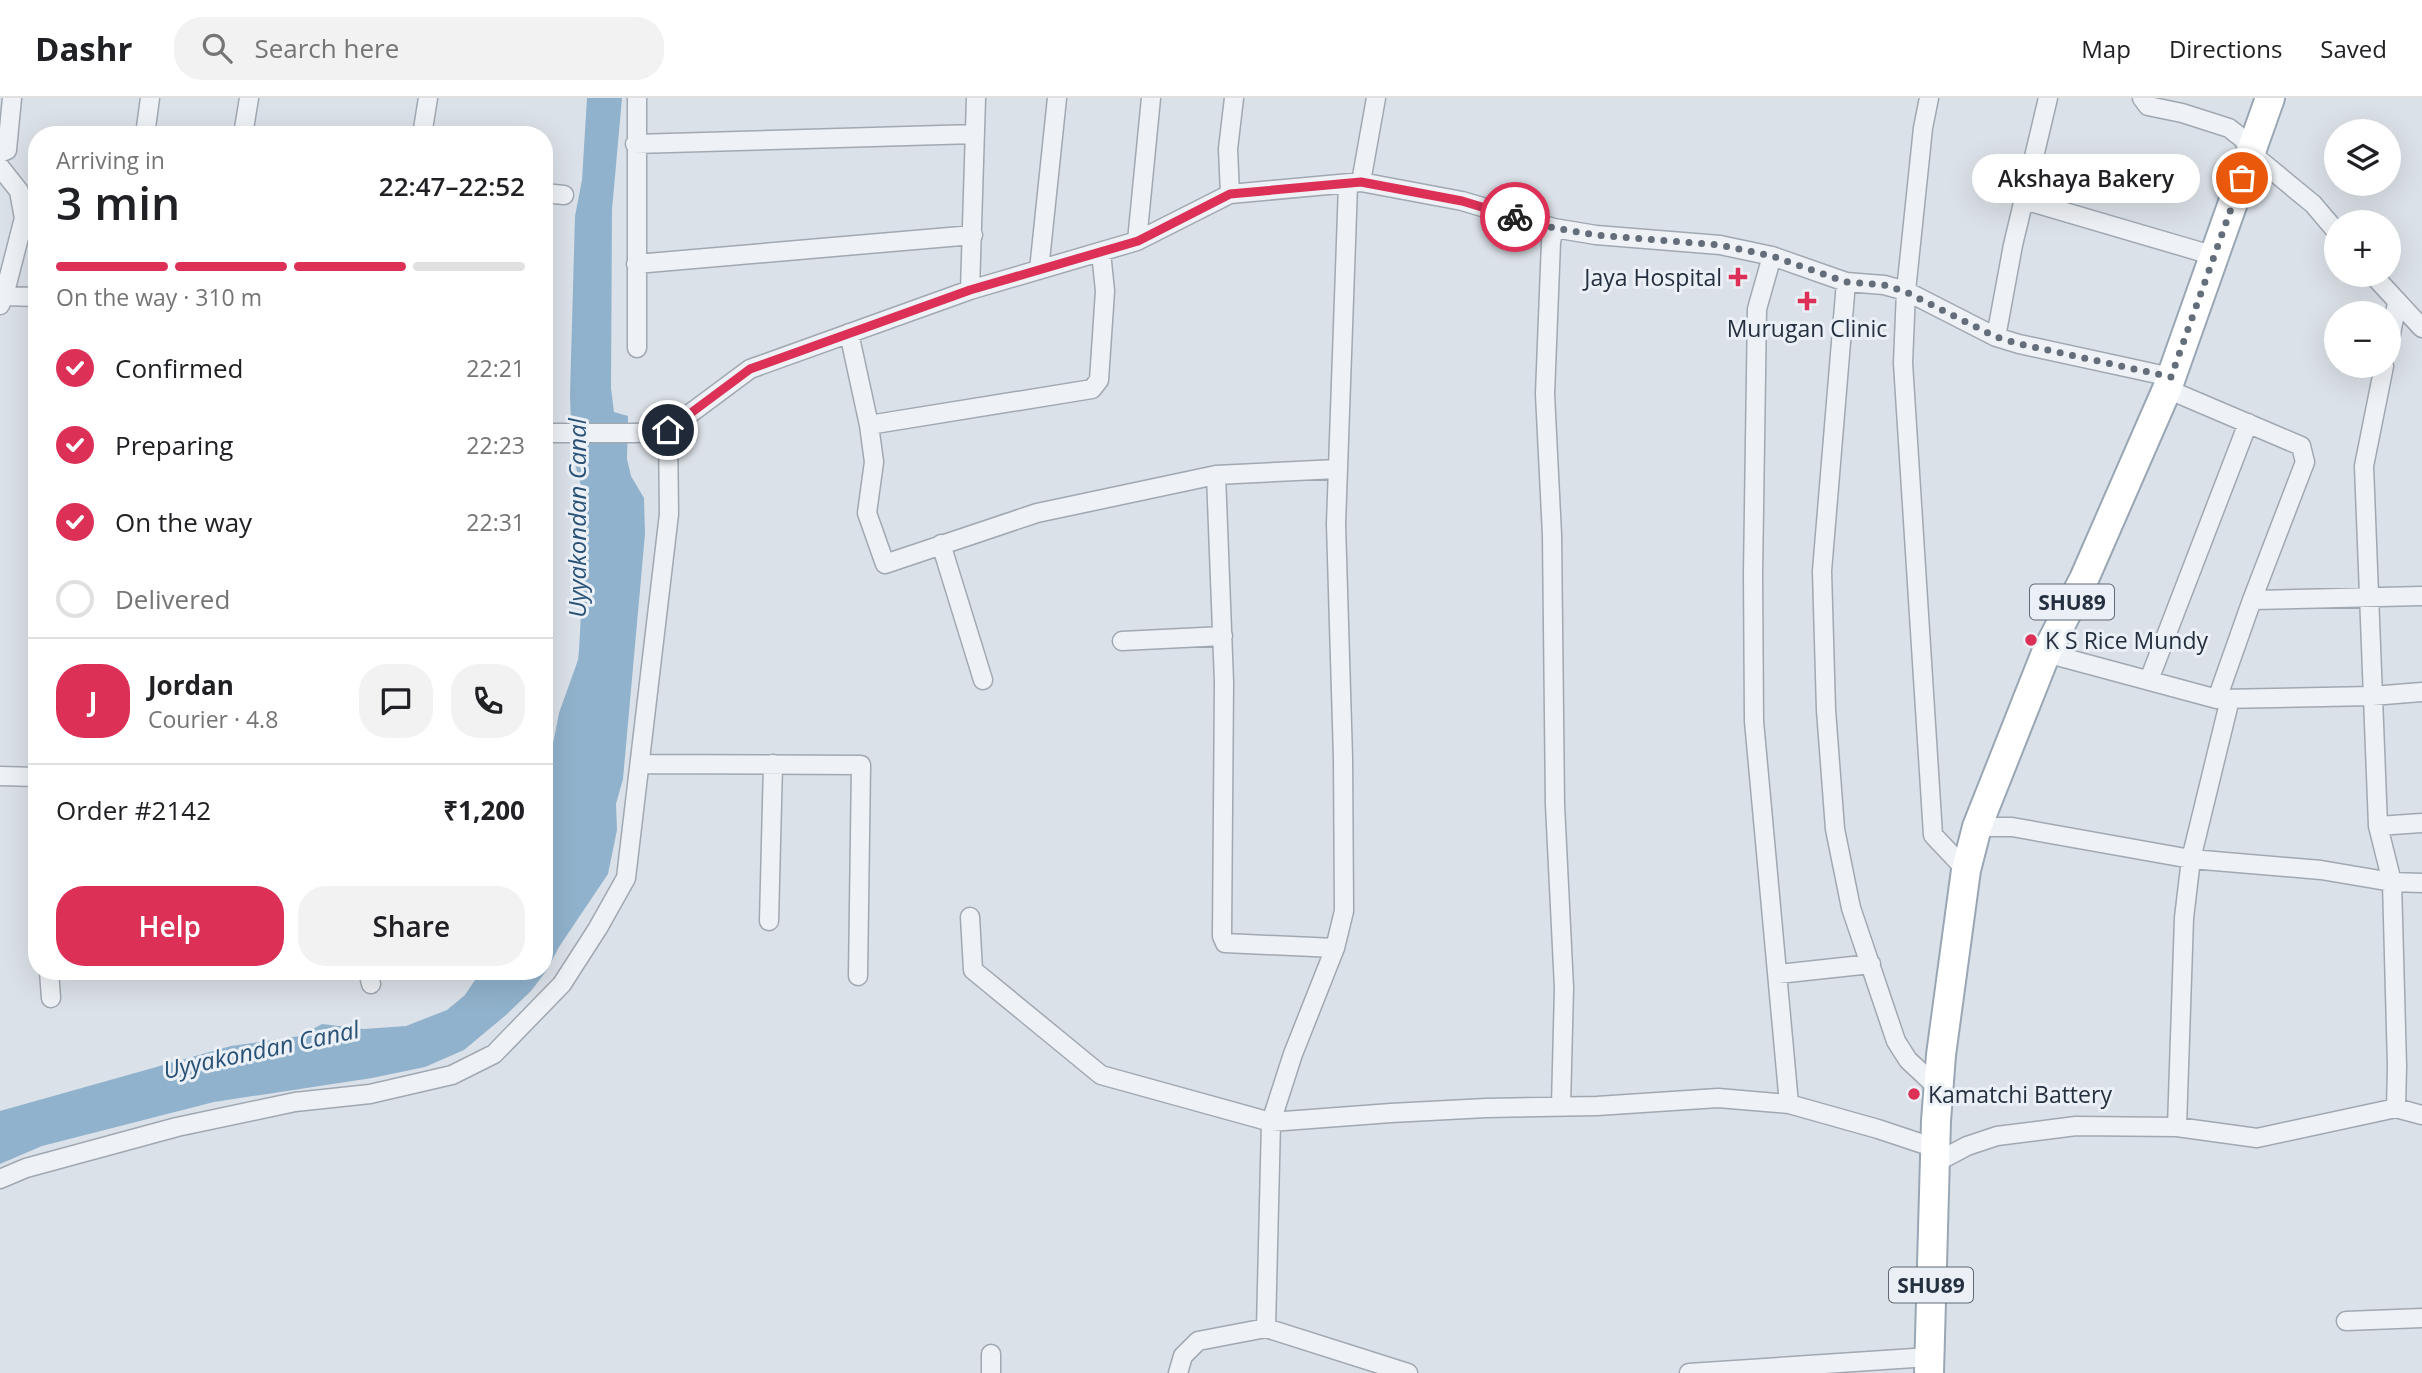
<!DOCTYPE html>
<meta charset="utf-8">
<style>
:root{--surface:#fff;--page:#f2f2f2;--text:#202124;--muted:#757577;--line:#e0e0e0;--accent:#dc3057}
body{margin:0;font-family:"Open Sans",sans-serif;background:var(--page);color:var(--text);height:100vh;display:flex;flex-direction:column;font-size:26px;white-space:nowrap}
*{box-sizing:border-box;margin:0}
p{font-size:23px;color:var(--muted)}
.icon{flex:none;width:38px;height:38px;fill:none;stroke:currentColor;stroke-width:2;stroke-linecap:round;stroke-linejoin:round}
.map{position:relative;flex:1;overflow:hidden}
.sheet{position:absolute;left:28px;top:28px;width:525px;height:854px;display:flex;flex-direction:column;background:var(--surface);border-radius:28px;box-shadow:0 7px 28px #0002}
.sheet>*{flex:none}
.buttons{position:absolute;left:2324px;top:21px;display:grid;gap:14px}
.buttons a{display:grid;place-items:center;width:77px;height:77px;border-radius:50%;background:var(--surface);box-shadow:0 7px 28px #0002;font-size:35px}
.pin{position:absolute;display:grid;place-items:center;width:60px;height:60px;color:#fff;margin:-30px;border:4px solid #fff;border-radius:50%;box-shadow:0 2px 7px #0007}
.courier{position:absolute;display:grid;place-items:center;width:70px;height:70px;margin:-35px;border:5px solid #dc3057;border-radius:50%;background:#fff;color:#222;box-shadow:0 2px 9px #0007}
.bubble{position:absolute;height:49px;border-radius:24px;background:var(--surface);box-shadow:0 7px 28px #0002;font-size:23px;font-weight:600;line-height:49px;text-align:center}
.overview em{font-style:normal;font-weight:600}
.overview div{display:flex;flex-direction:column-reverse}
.overview{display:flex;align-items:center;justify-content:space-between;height:119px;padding:0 28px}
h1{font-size:46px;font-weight:600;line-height:52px}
.bar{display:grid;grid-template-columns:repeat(4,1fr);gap:10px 7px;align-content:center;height:84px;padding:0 28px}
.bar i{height:9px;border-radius:5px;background:var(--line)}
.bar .on{background:var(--accent)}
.bar p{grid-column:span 4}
.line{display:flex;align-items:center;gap:18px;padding:0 28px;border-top:2px solid var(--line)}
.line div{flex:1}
.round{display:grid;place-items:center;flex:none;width:74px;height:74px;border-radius:28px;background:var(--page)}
ol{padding:0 28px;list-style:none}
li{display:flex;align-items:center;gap:21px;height:77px}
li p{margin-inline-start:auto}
li .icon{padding:7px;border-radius:50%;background:var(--accent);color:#fff;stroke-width:4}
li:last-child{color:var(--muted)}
li i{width:38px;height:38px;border:4px solid var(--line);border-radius:50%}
.action{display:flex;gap:14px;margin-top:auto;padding:14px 28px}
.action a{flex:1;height:80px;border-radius:28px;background:var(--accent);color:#fff;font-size:28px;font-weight:600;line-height:80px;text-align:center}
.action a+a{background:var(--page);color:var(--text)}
header{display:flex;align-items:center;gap:42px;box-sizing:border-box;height:98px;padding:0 35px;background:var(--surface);border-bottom:2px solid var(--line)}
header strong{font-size:33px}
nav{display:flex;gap:38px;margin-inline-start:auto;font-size:24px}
.search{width:490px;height:63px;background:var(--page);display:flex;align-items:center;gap:18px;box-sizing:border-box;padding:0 24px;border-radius:28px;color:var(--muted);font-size:26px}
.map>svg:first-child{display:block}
</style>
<header>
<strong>Dashr</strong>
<div class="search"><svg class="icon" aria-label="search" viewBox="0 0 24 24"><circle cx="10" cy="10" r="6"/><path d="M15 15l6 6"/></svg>Search here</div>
<nav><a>Map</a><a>Directions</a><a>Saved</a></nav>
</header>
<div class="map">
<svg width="2422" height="1275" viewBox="0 0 2422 1275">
<rect width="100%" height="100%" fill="#dbe1e8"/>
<!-- water -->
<path fill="#91b2cc" d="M 587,0 L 622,0 L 612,112 L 611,290 L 614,314 L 628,318 L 627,361 L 631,378 L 644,400 L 645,436 L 623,681 L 616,706 L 617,732 L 608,776 L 559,849 L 547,872 L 531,893 L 506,917 L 464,952 L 425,969 L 372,980 L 214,1004 L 42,1048 L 0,1066 L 0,1013 L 231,948 L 300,938 L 322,926 L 364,931 L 406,928 L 447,912 L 465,897 L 481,873 L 544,873 L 544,716 L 548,705 L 550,661 L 559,615 L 578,562 L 579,552 L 584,460 L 582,392 L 572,354 L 570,297 L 575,118 L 582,82 Z"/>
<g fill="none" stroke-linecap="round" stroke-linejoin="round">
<defs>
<path id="minor" d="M 637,0 L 637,250
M 1929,0 L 1923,30 L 1906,193 L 1903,265 L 1933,737 L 1966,772
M 2142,0 L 2148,8 L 2182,15 L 2229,30 L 2243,41 L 2251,55 L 2313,106 L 2336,133
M 145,37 L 150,0
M 243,37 L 249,0
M 422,37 L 428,0
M 635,46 L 975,36
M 0,55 L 7,52 L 12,0
M 0,69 L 19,93 L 24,120 L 4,198
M 1361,84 L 1376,0
M 1348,87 L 1336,426 L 1343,660 L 1344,813 L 1335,850 L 1293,956 L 1271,1024 L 1391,1015 L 1486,1010 L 1597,1008 L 1718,1000 L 1789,1006 L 1878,1031 L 1935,1050
M 544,95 L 564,97
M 1230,96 L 1228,51 L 1234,0
M 2024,102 L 2215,158
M 1554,130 L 1551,144 L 1545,296 L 1552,437 L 1555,707 L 1564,890 L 1561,1008
M 1137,143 L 1151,0
M 1772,158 L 1757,211 L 1753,476 L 1754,623 L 1789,1006
M 636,166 L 973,137
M 1039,172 L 1057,0
M 2373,177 L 2422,230
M 1846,184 L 1822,473 L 1826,612 L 1835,731 L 1851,810 L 1896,943 L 1908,962 L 1939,991
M 970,192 L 976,0
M 0,207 L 4,198 L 37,199
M 849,235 L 869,327 L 874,364 L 867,415 L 885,466 L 1037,415 L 1216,377 L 1337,371
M 1996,239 L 2013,147 L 2048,0
M 2389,246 L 2397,205
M 2384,268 L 2364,368 L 2378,728 L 2392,784 L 2397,968 L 2396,1010
M 869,327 L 1092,291 L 1099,282 L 1105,193 L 1101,154
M 544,335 L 636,335 L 668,332 L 750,271 L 970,192 L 1137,143 L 1230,96 L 1361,84 L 1462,103 L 1554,130 L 1596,137 L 1720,147 L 1772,158 L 1846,184 L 1884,187 L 1906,193 L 1996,239 L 2019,246 L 2171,279
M 1216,377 L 1224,584 L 1222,838 L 1225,845 L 1335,850
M 941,446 L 983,582
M 2252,502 L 2422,498
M 1122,543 L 1223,538
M 2046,555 L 2217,601 L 2252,502 L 2305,364 L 2301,348 L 2167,291
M 2149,582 L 2248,325
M 2219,601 L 2372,598 L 2422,594
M 640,666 L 861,667 L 858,878
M 0,678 L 37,679
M 2378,728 L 2422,725
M 1977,729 L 2012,729 L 2191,761 L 2321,772 L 2392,784 L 2422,785
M 970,819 L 973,872 L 1101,977 L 1271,1024 L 1266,1230
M 769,823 L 773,666
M 49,873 L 51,900
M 368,873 L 371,886
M 1778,876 L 1871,866
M 2177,1029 L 2184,820 L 2191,761 L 2230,601
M 1935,1065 L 1967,1048 L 1997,1038 L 2076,1028 L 2177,1029 L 2257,1040 L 2396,1010 L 2422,1017
M 0,1081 L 26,1070 L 177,1029 L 295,1004 L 370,996 L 452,977 L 494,956 L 562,886 L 598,830 L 626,780 L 669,416 L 668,332
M 2346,1223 L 2422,1220
M 991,1256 L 991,1275
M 1178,1275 L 1183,1258 L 1198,1243 L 1266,1230 L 1408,1275
M 1689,1275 L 1929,1259"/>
<path id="primary" d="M 1929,1275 L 1936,1023 L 1941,957 L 1966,772 L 1977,729 L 2046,555 L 2084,481 L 2167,291 L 2270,0"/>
</defs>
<!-- minor casing -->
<use href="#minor" stroke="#a0a8b2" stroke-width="21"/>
<!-- primary casing -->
<use href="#primary" stroke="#99a6b4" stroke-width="32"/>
<!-- minor -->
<use href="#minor" stroke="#eef1f5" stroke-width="18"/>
<!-- primary -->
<use href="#primary" stroke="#fff" stroke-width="28"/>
</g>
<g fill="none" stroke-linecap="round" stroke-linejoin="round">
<!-- done -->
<path stroke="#646e7a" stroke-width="7" stroke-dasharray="0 12.6" d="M 1515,119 L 1554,130 L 1596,137 L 1720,147 L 1772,158 L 1846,184 L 1884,187 L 1906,194 L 1996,239 L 2020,246 L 2171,279 L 2242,80"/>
<!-- route -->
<path stroke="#dc3057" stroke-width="9" d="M 668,332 L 750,271 L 970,192 L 1138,143 L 1230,96 L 1361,84 L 1462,103 L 1515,119"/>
</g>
<!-- markers -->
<g fill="#dc3057" stroke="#eaf0f5" stroke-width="2.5">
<path d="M1734.5 168.5h7v7h7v7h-7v7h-7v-7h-7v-7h7z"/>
<path d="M1803.5 192.5h7v7h7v7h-7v7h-7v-7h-7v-7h7z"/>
<circle cx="2031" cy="542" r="7"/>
<circle cx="1914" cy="996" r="7"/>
</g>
<g text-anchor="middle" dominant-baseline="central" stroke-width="6" stroke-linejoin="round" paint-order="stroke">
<!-- shield labels -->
<g fill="#eaf0f5" stroke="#5f6a76" stroke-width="2">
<rect x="2030" y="486.5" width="84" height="35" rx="5"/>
<rect x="1889" y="1169.5" width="84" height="35" rx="5"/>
</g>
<g font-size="21" font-weight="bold" fill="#24303f">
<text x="2072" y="504">SHU89</text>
<text x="1931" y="1187">SHU89</text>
</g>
<!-- poi labels -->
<g font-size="23" fill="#24303f" stroke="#eaf0f5" text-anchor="start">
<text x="1722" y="179" text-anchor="end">Jaya Hospital</text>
<text x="1807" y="230" text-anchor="middle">Murugan Clinic</text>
<text x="2045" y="542">K S Rice Mundy</text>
<text x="1928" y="996">Kamatchi Battery</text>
</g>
<!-- water labels -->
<g font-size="24" font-style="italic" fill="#2a5277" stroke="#eaf0f5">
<text transform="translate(576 420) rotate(-90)">Uyyakondan Canal</text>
<text transform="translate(261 951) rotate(-12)">Uyyakondan Canal</text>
</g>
</g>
</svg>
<div class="buttons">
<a><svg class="icon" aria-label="layers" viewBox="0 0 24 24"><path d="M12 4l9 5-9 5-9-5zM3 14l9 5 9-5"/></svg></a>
<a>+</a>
<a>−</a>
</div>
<div class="pin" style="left:2242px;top:80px;background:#ea580c"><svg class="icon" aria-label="bag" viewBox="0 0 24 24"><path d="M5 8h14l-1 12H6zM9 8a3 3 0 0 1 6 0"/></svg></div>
<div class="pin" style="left:668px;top:332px;background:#1f2937"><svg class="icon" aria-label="home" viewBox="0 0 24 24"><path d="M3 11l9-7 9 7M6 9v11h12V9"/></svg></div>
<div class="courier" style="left:1515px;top:119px"><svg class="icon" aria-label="bike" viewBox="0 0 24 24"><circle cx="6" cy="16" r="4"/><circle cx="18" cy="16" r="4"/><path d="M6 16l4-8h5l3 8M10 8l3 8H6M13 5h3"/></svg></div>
<div class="bubble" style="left:1972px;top:56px;width:228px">Akshaya Bakery</div>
<section class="sheet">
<div class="overview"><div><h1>3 min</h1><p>Arriving in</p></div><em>22:47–22:52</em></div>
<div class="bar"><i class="on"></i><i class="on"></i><i class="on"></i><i></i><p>On the way · 310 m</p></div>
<ol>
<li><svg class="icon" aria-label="check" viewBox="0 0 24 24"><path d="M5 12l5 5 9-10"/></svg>Confirmed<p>22:21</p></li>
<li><svg class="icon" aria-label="check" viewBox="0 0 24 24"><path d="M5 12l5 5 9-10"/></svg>Preparing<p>22:23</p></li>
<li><svg class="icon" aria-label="check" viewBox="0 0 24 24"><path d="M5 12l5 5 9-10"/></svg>On the way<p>22:31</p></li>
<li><i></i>Delivered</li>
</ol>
<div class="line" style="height:126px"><b class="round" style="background:var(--accent);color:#fff">J</b><div><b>Jordan</b><p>Courier · 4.8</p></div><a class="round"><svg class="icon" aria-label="chat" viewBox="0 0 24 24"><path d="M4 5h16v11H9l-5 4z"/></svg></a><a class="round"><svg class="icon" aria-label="phone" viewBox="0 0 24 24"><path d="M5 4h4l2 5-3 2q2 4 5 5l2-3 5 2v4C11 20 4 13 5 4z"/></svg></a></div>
<div class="line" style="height:91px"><div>Order #2142</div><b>₹1,200</b></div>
<div class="action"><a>Help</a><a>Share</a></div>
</section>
</div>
